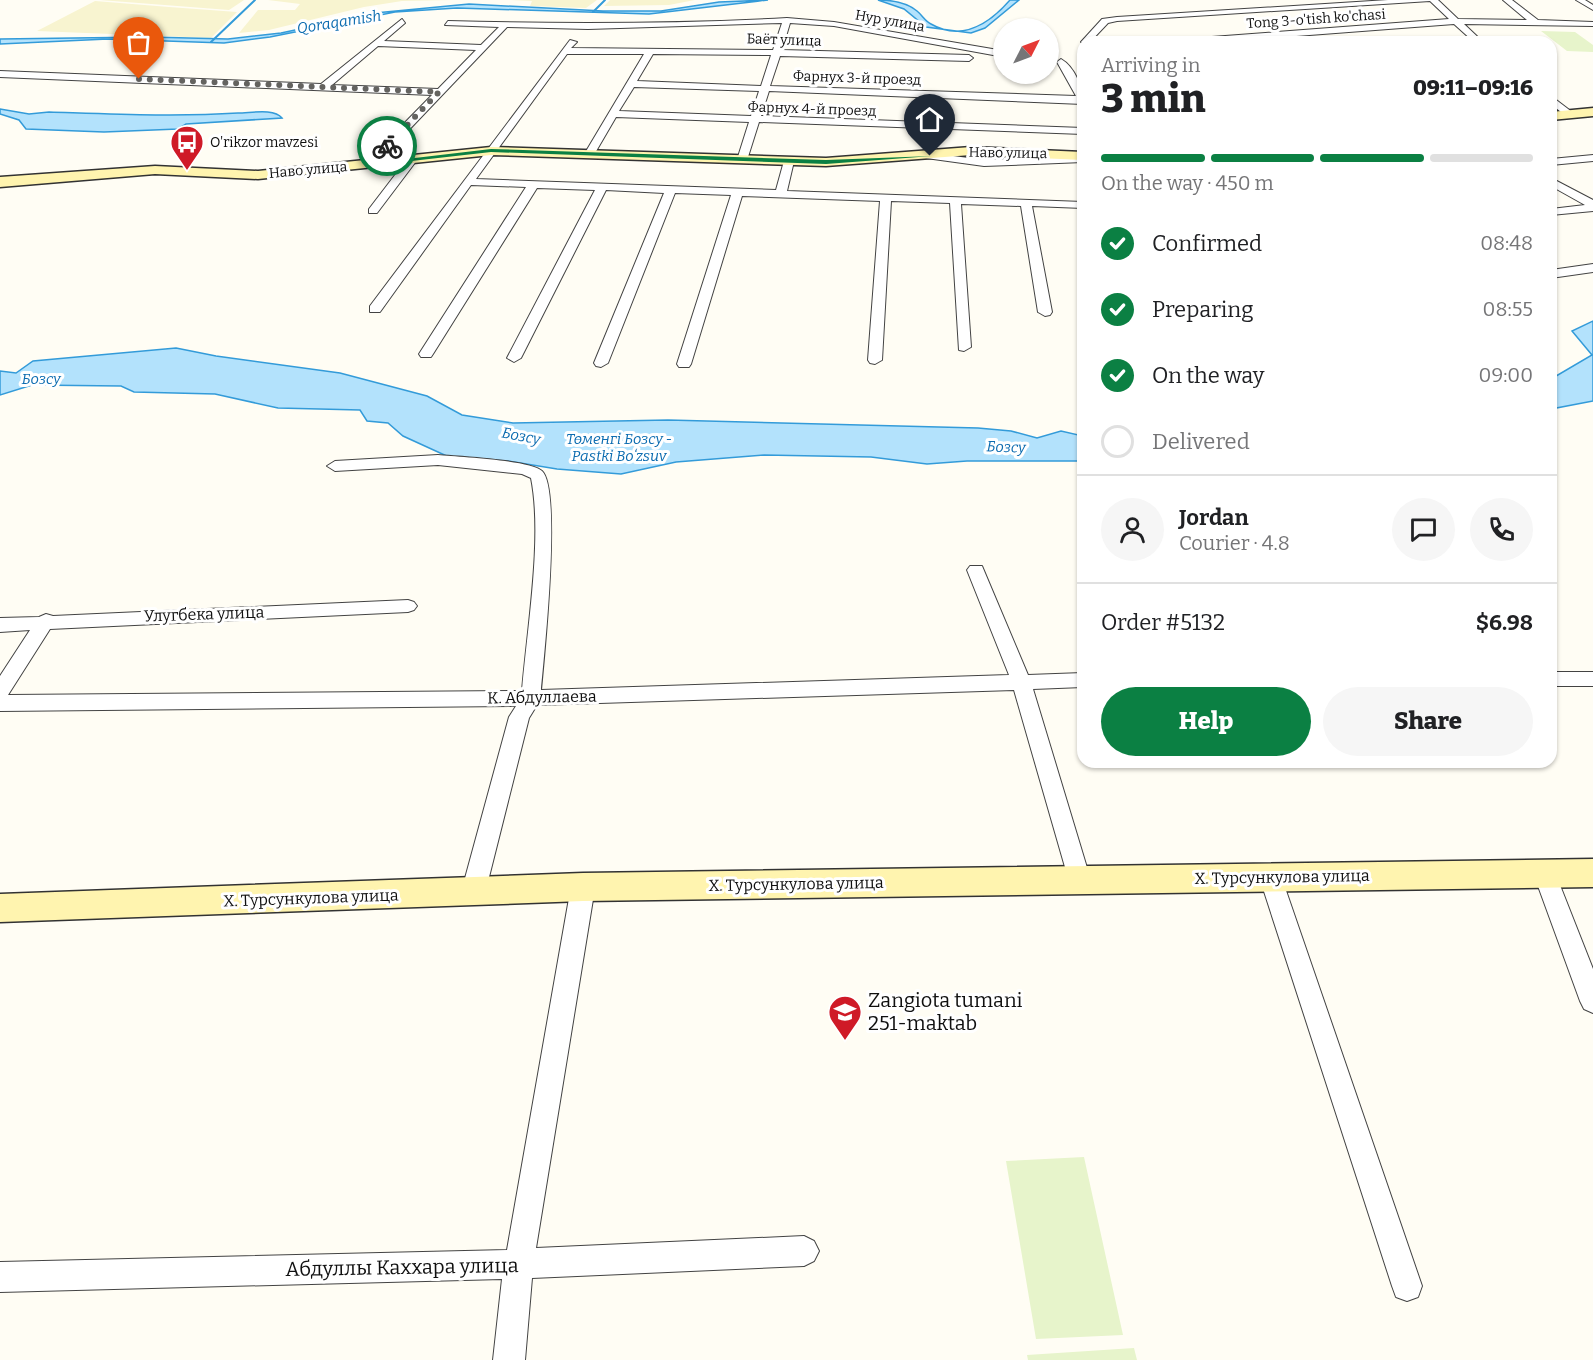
<!DOCTYPE html>
<meta charset="utf-8">
<style>
:root{--surface:#fff;--page:#f6f6f6;--text:#202124;--muted:#757577;--line:#e0e0e0;--accent:#0b8043}
body{margin:0;font-family:Bitter,serif;background:var(--page);color:var(--text);height:100vh;display:flex;flex-direction:column;font-size:22px;white-space:nowrap}
*{box-sizing:border-box;margin:0}
p{font-size:20px;color:var(--muted)}
.icon{flex:none;width:33px;height:33px;fill:none;stroke:currentColor;stroke-width:2;stroke-linecap:round;stroke-linejoin:round}
.map{position:relative;flex:1;overflow:hidden}
.side{position:absolute;left:1077px;top:36px;width:480px;height:732px;display:flex;flex-direction:column;background:var(--surface);border-radius:18px;box-shadow:0 2px 4px #0004}
.side>*{flex:none}
.needle{width:39px;rotate:48deg}
.controls{position:absolute;left:993px;top:18px;display:grid;gap:12px}
.controls a{display:grid;place-items:center;width:66px;height:66px;border-radius:50%;background:var(--surface);box-shadow:0 2px 4px #0004;font-size:30px}
.pin{position:absolute;display:grid;place-items:center;width:51px;height:51px;color:#fff;margin:-62px -26px;border-radius:50% 50% 50% 0;rotate:-45deg;box-shadow:0 0 6px #0007}
.pin .icon{rotate:45deg}
.courier{position:absolute;display:grid;place-items:center;width:60px;height:60px;margin:-30px;border:4px solid #0b8043;border-radius:50%;background:#fff;color:#222;box-shadow:0 2px 8px #0007}
.headline em{font-style:normal;font-weight:800}
.headline div{display:flex;flex-direction:column-reverse}
.headline{display:flex;align-items:center;justify-content:space-between;height:102px;padding:0 24px}
h1{font-size:39px;font-weight:800;line-height:45px}
.bar{display:grid;grid-template-columns:repeat(4,1fr);gap:9px 6px;align-content:center;height:72px;padding:0 24px}
.bar i{height:8px;border-radius:4px;background:var(--line)}
.bar .on{background:var(--accent)}
.bar p{grid-column:span 4}
.line{display:flex;align-items:center;gap:15px;padding:0 24px;border-top:2px solid var(--line)}
.line div{flex:1}
.round{display:grid;place-items:center;flex:none;width:63px;height:63px;border-radius:32px;background:var(--page)}
ol{padding:0 24px;list-style:none}
li{display:flex;align-items:center;gap:18px;height:66px}
li p{margin-inline-start:auto}
li .icon{padding:6px;border-radius:50%;background:var(--accent);color:#fff;stroke-width:4}
li:last-child{color:var(--muted)}
li i{width:33px;height:33px;border:3px solid var(--line);border-radius:50%}
.cta{display:flex;gap:12px;margin-top:auto;padding:12px 24px}
.cta a{flex:1;height:69px;border-radius:36px;background:var(--accent);color:#fff;font-size:24px;font-weight:800;line-height:69px;text-align:center}
.cta a+a{background:var(--page);color:var(--text)}
.map>svg:first-child{display:block}
</style>
<div class="map">
<svg width="1593" height="1360" viewBox="0 0 1593 1360">
<rect width="100%" height="100%" fill="#fffdf4"/>
<!-- farmland -->
<path fill="#f8f4d0" d="M 100,0 L 244,0 L 229,10 Z
M 268,0 L 453,0 L 402,1 L 364,7 L 269,30 L 239,33 L 258,10 L 295,10 L 300,4 Z
M 510,0 L 597,0 L 586,8 L 530,6 L 532,1 Z
M 610,0 L 695,0 L 669,5 L 604,6 Z
M 95,1 L 169,7 L 237,12 L 211,38 L 37,31 Z"/>
<!-- pitch -->
<path fill="#e7f4cb" d="M 1541,31 L 1575,32 L 1593,45 L 1593,52 L 1567,51 Z
M 1084,1157 L 1123,1335 L 1036,1339 L 1006,1161 Z
M 1134,1348 L 1137,1360 L 1028,1360 L 1027,1355 Z"/>
<!-- water -->
<path fill="#b3e2fc" stroke="#339bd9" stroke-width="1.5" d="M 768,0 L 649,14 L 457,8 L 395,12 L 270,37 L 224,43 L 108,39 L 0,44 L 0,39 L 149,37 L 228,39 L 281,33 L 375,13 L 469,4 L 603,11 L 661,11 L 719,2 Z
M 878,0 C 892,0 906,2 917,11 C 922,15 925,21 931,24 C 962,42 990,23 1010,0 L 1019,0 L 985,28 L 971,33 L 926,27 L 904,9 Z
M 0,109 L 29,114 L 49,112 C 112,114 175,117 238,113 C 251,113 274,108 282,118 L 186,124 L 178,129 L 104,132 L 26,129 L 19,120 L 0,114 Z
M 1593,321 L 1593,401 L 1551,409 L 1551,379 L 1592,355 L 1572,331 Z
M 176,348 L 216,356 L 340,373 L 427,396 L 462,415 L 513,423 L 668,420 L 978,428 L 1011,431 L 1037,438 L 1061,431 L 1083,436 L 1083,461 L 967,461 L 927,464 L 871,457 L 764,455 L 676,462 L 621,474 L 557,469 L 508,461 L 451,458 L 403,436 L 388,423 L 367,421 L 360,410 L 278,408 L 215,394 L 134,392 L 121,386 L 32,385 L 0,395 L 0,371 L 16,373 L 33,361 Z"/>
<g fill="none" stroke-linecap="round" stroke-linejoin="round">
<!-- stream -->
<path stroke="#339bd9" stroke-width="2" d="M 593,12 L 605,0
M 211,42 L 255,0"/>
<defs>
<path id="street" d="M 1388,0 L 1438,0 L 1458,19 L 1527,20 L 1503,0 L 1512,0 L 1538,20 L 1593,22 L 1593,26 L 1464,24 L 1483,42 L 1474,42 L 1454,24 L 1218,42 L 1181,42 L 1185,39 L 1449,19 L 1430,1 L 1117,21 L 1108,23 L 1090,42 L 1081,42 L 1102,19 L 1117,17 Z
M 1576,0 L 1585,0 L 1593,5 L 1593,10 Z
M 787,18 L 834,22 L 1004,51 L 1004,57 L 834,26 L 790,23 L 782,50 L 969,55 L 973,58 L 969,61 L 780,56 L 770,86 L 1076,96 L 1057,62 L 1061,59 C 1075,67 1083,88 1083,104 L 769,91 L 761,116 L 1083,128 L 1083,134 L 759,122 L 747,160 L 742,163 L 737,160 L 749,122 L 616,117 L 595,153 L 590,156 L 585,153 L 644,54 L 567,54 L 476,179 L 776,190 L 784,161 L 789,158 L 794,161 L 787,191 L 1083,202 L 1083,208 L 1032,206 L 1052,312 L 1050,315 L 1045,316 L 1038,312 L 1021,206 L 961,204 L 971,347 L 964,351 L 959,350 L 950,203 L 891,201 L 882,360 L 875,364 L 870,363 L 868,360 L 880,201 L 742,196 L 691,364 L 689,367 L 679,367 L 677,364 L 731,195 L 675,193 L 608,363 L 601,367 L 596,366 L 594,363 L 664,193 L 606,190 L 521,358 L 514,362 L 507,358 L 595,190 L 537,188 L 433,354 L 431,357 L 421,357 L 419,354 L 526,187 L 471,185 L 380,312 L 370,312 L 370,306 L 570,40 L 577,42 L 571,48 L 773,50 L 782,23 L 588,29 L 507,27 L 385,155 L 383,164 L 378,167 L 373,164 L 376,152 L 432,95 L 0,77 L 0,71 L 321,84 L 402,19 L 405,23 L 384,41 L 481,45 L 499,27 L 445,25 L 448,21 C 561,24 674,24 787,18 ZM 378,46 L 476,50 L 438,89 L 332,85 ZM 653,54 L 771,55 L 761,86 L 637,81 ZM 634,87 L 759,91 L 751,116 L 619,111 Z
M 1551,96 L 1572,112 L 1572,116 L 1566,116 L 1551,104 Z
M 930,153 L 984,160 L 1083,156 L 1083,162 L 984,166 L 926,158 L 926,154 Z
M 1593,155 L 1593,161 L 1551,165 L 1551,159 Z
M 408,158 L 417,160 L 377,213 L 369,213 L 369,209 Z
M 1551,178 L 1593,200 L 1593,211 L 1551,215 L 1551,209 L 1585,205 L 1551,186 Z
M 1593,264 L 1593,272 L 1551,278 L 1551,270 Z
M 438,455 C 458,457 530,460 542,471 C 562,489 544,657 541,690 L 1009,675 L 967,570 L 970,566 L 982,566 L 1028,675 L 1083,673 L 1083,687 L 1033,689 L 1091,881 L 1088,888 L 1080,891 L 1072,888 L 1069,881 L 1014,690 L 537,705 L 529,718 L 485,893 L 481,900 L 473,903 L 465,900 L 461,893 L 509,717 L 516,706 L 0,711 L 0,676 L 30,630 L 0,632 L 0,618 L 39,617 L 46,614 L 53,616 L 408,600 L 414,602 L 417,606 L 414,610 L 408,612 L 50,629 L 8,695 L 522,691 C 527,629 543,537 531,478 L 522,474 L 438,465 L 335,471 L 327,466 L 335,461 Z
M 1551,672 L 1593,672 L 1593,686 L 1551,686 Z
M 1545,865 L 1553,868 L 1556,875 L 1593,969 L 1593,1013 L 1584,1009 L 1580,1001 L 1534,875 L 1537,868 Z
M 1270,866 L 1278,869 L 1281,876 L 1422,1286 L 1418,1297 L 1407,1301 L 1396,1297 L 1392,1286 L 1259,876 L 1262,869 Z
M 583,877 L 591,880 L 595,887 L 536,1248 L 804,1236 L 814,1241 L 819,1251 L 814,1261 L 804,1266 L 532,1278 L 525,1360 L 493,1360 L 502,1279 L 0,1292 L 0,1262 L 507,1250 L 571,887 L 575,880 Z"/>
<path id="secondary" d="M 1593,108 L 1593,116 L 1551,120 L 1551,112 Z
M 491,147 L 826,158 L 971,147 L 1083,152 L 1083,160 L 971,155 L 826,166 L 491,155 L 258,179 L 155,174 L 0,187 L 0,177 L 155,166 L 258,171 Z
M 1593,859 L 1593,887 L 583,901 L 0,922 L 0,894 L 583,873 Z"/>
</defs>
<!-- street casing -->
<use href="#street" stroke="#434343" stroke-width="2"/>
<!-- secondary casing -->
<use href="#secondary" stroke="#323232" stroke-width="3"/>
<!-- street -->
<use href="#street" fill="#fff" fill-rule="evenodd"/>
<!-- secondary -->
<use href="#secondary" fill="#fff4af" fill-rule="evenodd"/>
</g>
<!-- route -->
<path fill="#0b8043" d="M 385,145 L 390,146 L 382,154 L 381,162 L 491,149 L 826,160 L 932,156 L 826,164 L 491,152 L 376,165 L 377,154 Z"/>
<g fill="none" stroke-linecap="round" stroke-linejoin="round">
<!-- done -->
<path stroke="#646360" stroke-width="6" stroke-dasharray="0 10.8" d="M 139,79 L 439,92 L 387,146"/>
</g>
<!-- icons -->
<defs>
<symbol id="bus-pin" viewBox="-11 -11 22 30"><path d="M0 17L-7.5 6A9.5 9.5 0 1 1 7.5 6Z" fill="#cf1a27" stroke="#fff"/><path d="M-5-6H5V4H4V6H2V4H-2V6H-4V4H-5ZM-3.5-4V0h7V-4ZM-3.5 1.2v1.5H-2V1.2ZM2 1.2v1.5H3.5V1.2Z" fill="#fff"/></symbol>
<symbol id="school-pin" viewBox="-11 -11 22 30"><path d="M0 17L-7.5 6A9.5 9.5 0 1 1 7.5 6Z" fill="#cf1a27" stroke="#fff"/><path d="M0-5L7-2L0 1L-7-2ZM-4 1L0 2.5L4 1V4Q0 6-4 4Z" fill="#fff"/></symbol>
</defs>
<g fill-rule="evenodd">
<use href="#bus-pin" x="168" y="123" width="38" height="52"/>
<use href="#school-pin" x="826" y="993" width="38" height="52"/>
</g>
<g text-anchor="middle" dominant-baseline="central" stroke-width="6" stroke-linejoin="round" paint-order="stroke">
<!-- far-street labels -->
<g font-size="14" fill="#101010" stroke="#fff">
<text transform="translate(1316 19) rotate(-4)">Tong 3-o'tish ko'chasi</text>
<text transform="translate(890 21) rotate(10)">Нур улица</text>
<text transform="translate(784 40) rotate(2)">Баёт улица</text>
<text transform="translate(857 78) rotate(2)">Фарнух 3-й проезд</text>
<text transform="translate(812 109) rotate(2)">Фарнух 4-й проезд</text>
<text transform="translate(1008 153) rotate(1)">Наво улица</text>
<text transform="translate(308 170) rotate(-5)">Наво улица</text>
</g>
<!-- far-poi labels -->
<g font-size="14" fill="#101010" stroke="#fff" text-anchor="start">
<text x="210" y="142">O'rikzor mavzesi</text>
</g>
<!-- far-water labels -->
<g font-size="15" font-style="italic" fill="#0c6cb0" stroke="#fff">
<text transform="translate(339 22) rotate(-9)">Qoraqamish</text>
<text x="41" y="379">Бозсу</text>
<text transform="translate(521 436) rotate(11)">Бозсу</text>
<text x="619" y="439">Төменгі Бозсу -<tspan x="619" dy="17">Pastki Boʻzsuv</tspan></text>
<text transform="translate(1006 447) rotate(2)">Бозсу</text>
</g>
<!-- street labels -->
<g font-size="16" fill="#101010" stroke="#fff">
<text transform="translate(204 614) rotate(-2)">Улугбека улица</text>
<text transform="translate(542 697) rotate(-1)">К. Абдуллаева</text>
<text transform="translate(1282 877) rotate(-1)">Х. Турсункулова улица</text>
<text transform="translate(796 884) rotate(-1)">Х. Турсункулова улица</text>
<text transform="translate(311 898) rotate(-2)">Х. Турсункулова улица</text>
</g>
<!-- near-poi labels -->
<g font-size="20" fill="#101010" stroke="#fff" text-anchor="start">
<text x="868" y="1000">Zangiota tumani<tspan x="868" dy="23">251-maktab</tspan></text>
</g>
<!-- near-street labels -->
<g font-size="20" fill="#101010" stroke="#fff">
<text transform="translate(402 1267) rotate(-1)">Абдуллы Каххара улица</text>
</g>
</g>
</svg>
<div class="controls">
<a><svg class="needle" viewBox="-14 -14 28 28"><path d="M0-13l5 13h-10z" fill="#e53935"/><path d="M0 13l5-13h-10z" fill="#757577"/></svg></a>
</div>
<div class="pin" style="left:139px;top:79px;background:#ea580c"><svg class="icon" aria-label="bag" viewBox="0 0 24 24"><path d="M5 8h14l-1 12H6zM9 8a3 3 0 0 1 6 0"/></svg></div>
<div class="pin" style="left:930px;top:156px;background:#1f2937"><svg class="icon" aria-label="home" viewBox="0 0 24 24"><path d="M3 11l9-7 9 7M6 9v11h12V9"/></svg></div>
<div class="courier" style="left:387px;top:146px"><svg class="icon" aria-label="bike" viewBox="0 0 24 24"><circle cx="6" cy="16" r="4"/><circle cx="18" cy="16" r="4"/><path d="M6 16l4-8h5l3 8M10 8l3 8H6M13 5h3"/></svg></div>
<section class="side">
<div class="headline"><div><h1>3 min</h1><p>Arriving in</p></div><em>09:11–09:16</em></div>
<div class="bar"><i class="on"></i><i class="on"></i><i class="on"></i><i></i><p>On the way · 450 m</p></div>
<ol>
<li><svg class="icon" aria-label="check" viewBox="0 0 24 24"><path d="M5 12l5 5 9-10"/></svg>Confirmed<p>08:48</p></li>
<li><svg class="icon" aria-label="check" viewBox="0 0 24 24"><path d="M5 12l5 5 9-10"/></svg>Preparing<p>08:55</p></li>
<li><svg class="icon" aria-label="check" viewBox="0 0 24 24"><path d="M5 12l5 5 9-10"/></svg>On the way<p>09:00</p></li>
<li><i></i>Delivered</li>
</ol>
<div class="line" style="height:108px"><a class="round"><svg class="icon" aria-label="person" viewBox="0 0 24 24"><circle cx="12" cy="8" r="4"/><path d="M4 21q1-7 8-7t8 7"/></svg></a><div><b>Jordan</b><p>Courier · 4.8</p></div><a class="round"><svg class="icon" aria-label="chat" viewBox="0 0 24 24"><path d="M4 5h16v11H9l-5 4z"/></svg></a><a class="round"><svg class="icon" aria-label="phone" viewBox="0 0 24 24"><path d="M5 4h4l2 5-3 2q2 4 5 5l2-3 5 2v4C11 20 4 13 5 4z"/></svg></a></div>
<div class="line" style="height:78px"><div>Order #5132</div><b>$6.98</b></div>
<div class="cta"><a>Help</a><a>Share</a></div>
</section>
</div>
